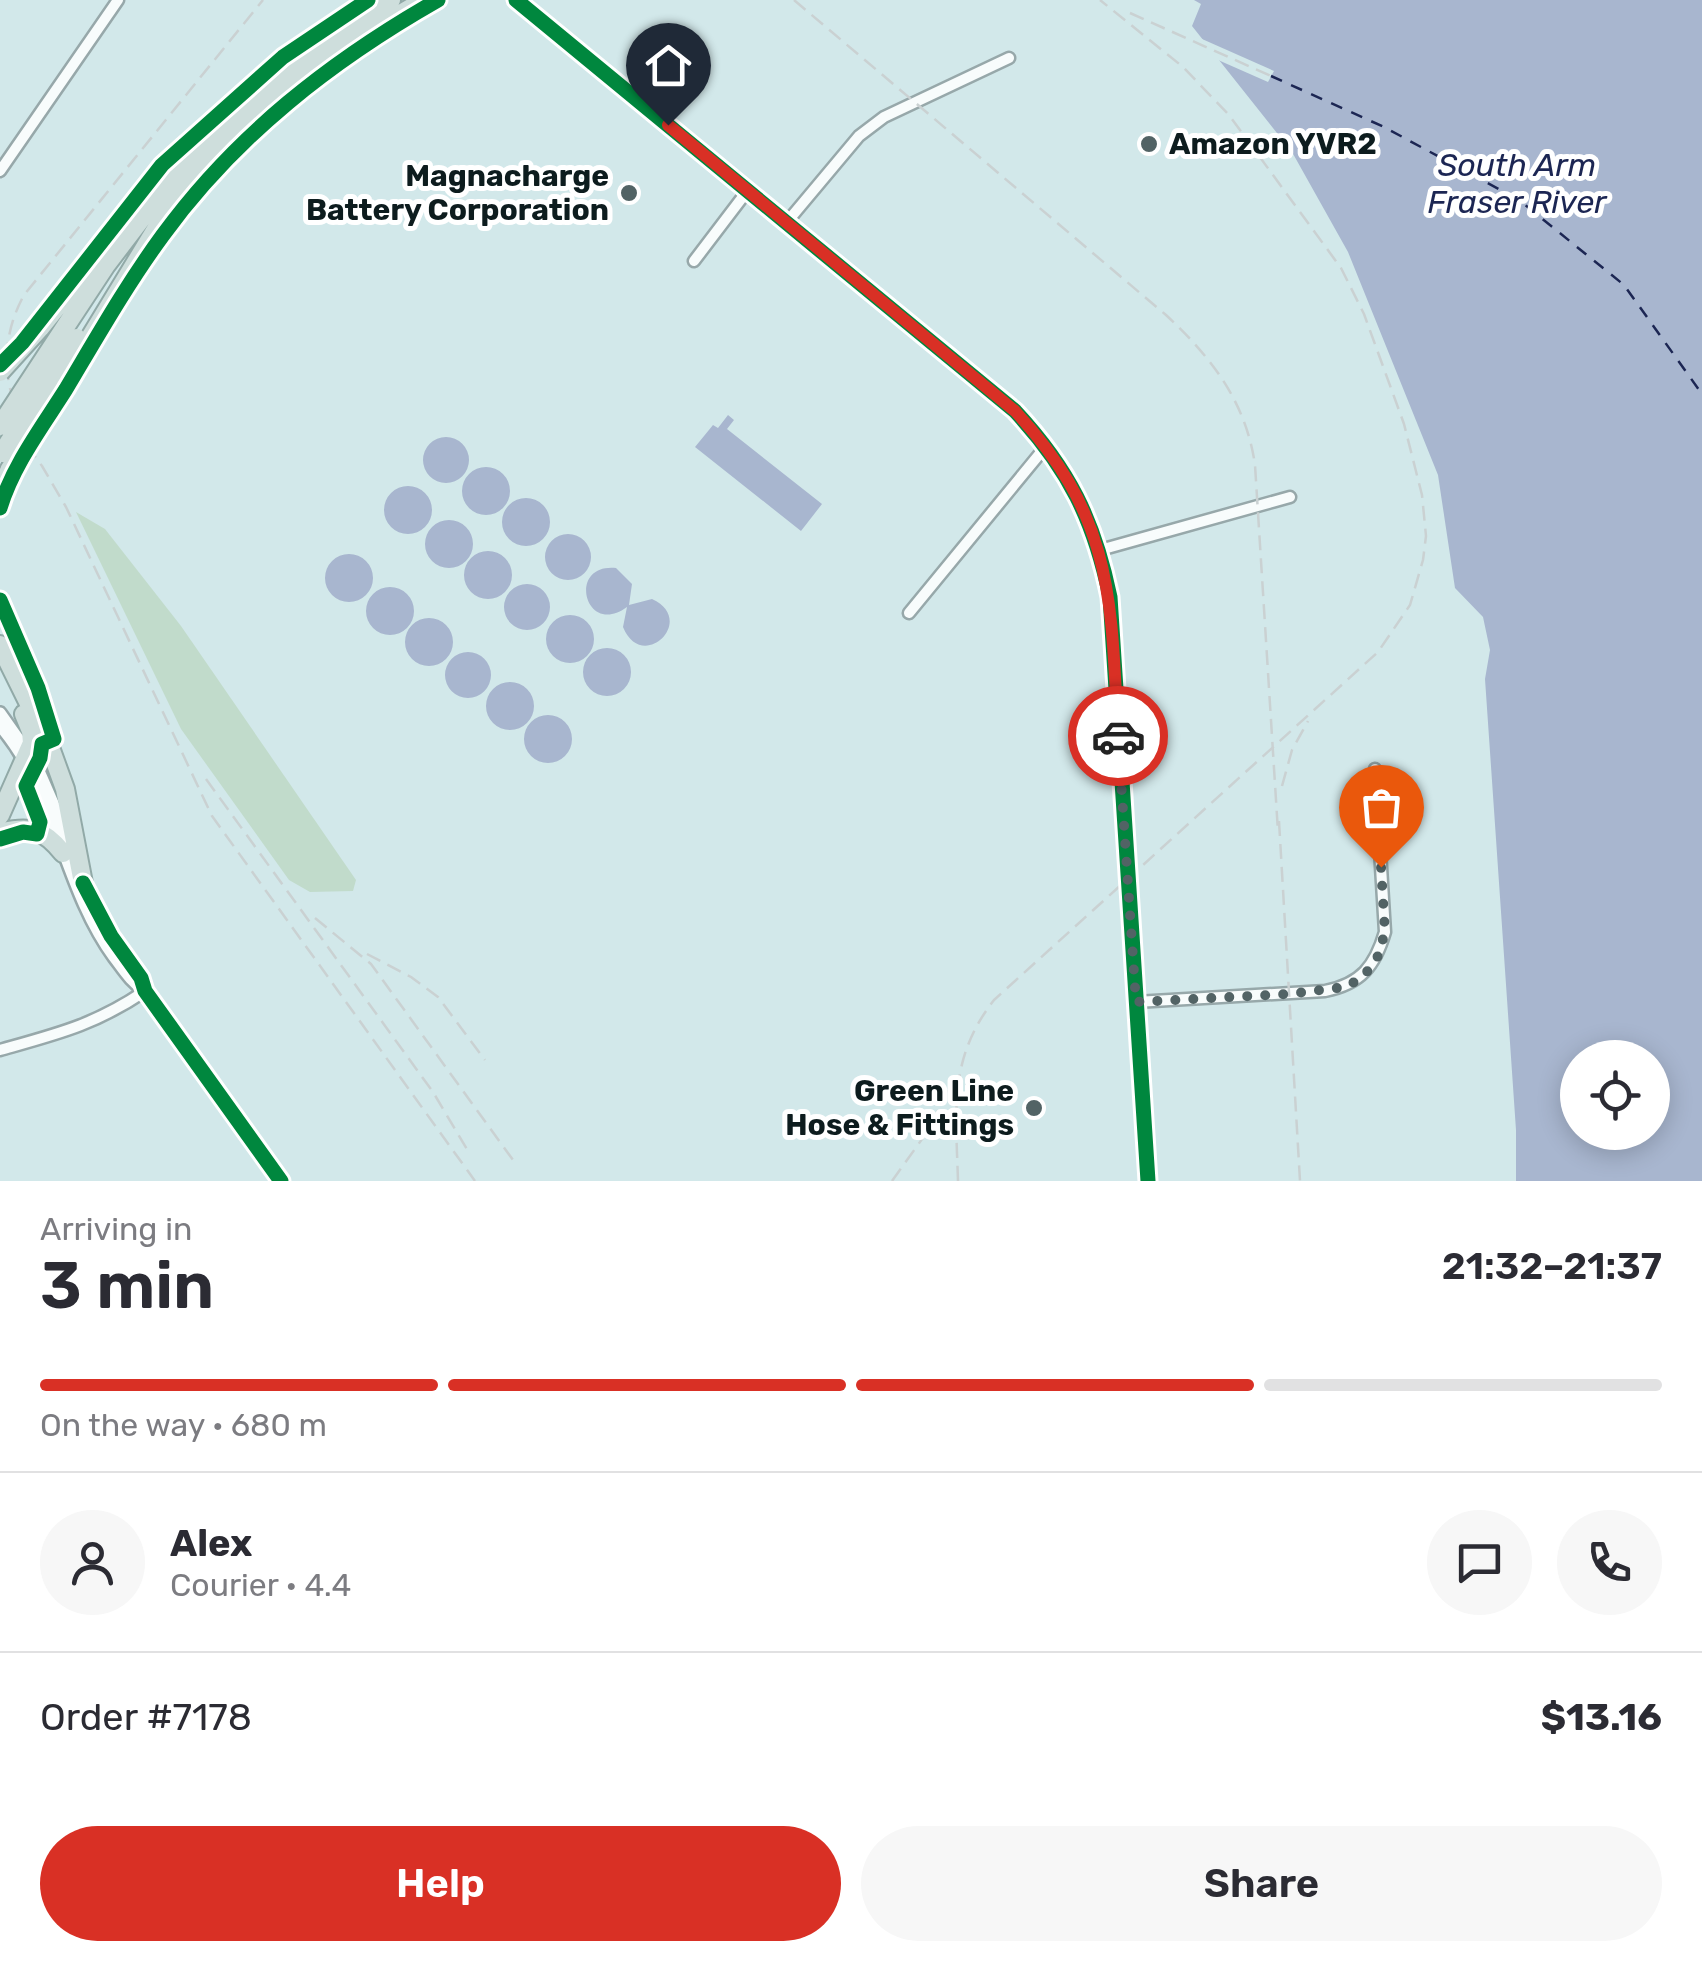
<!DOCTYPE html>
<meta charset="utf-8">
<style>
:root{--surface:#fff;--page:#f7f7f7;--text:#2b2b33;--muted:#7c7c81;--line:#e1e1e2;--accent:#d93025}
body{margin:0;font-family:Rubik,sans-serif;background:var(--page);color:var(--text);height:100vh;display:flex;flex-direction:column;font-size:38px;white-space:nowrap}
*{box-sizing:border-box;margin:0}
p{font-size:32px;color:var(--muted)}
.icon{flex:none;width:55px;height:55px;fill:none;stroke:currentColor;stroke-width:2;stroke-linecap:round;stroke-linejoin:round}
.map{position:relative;height:1181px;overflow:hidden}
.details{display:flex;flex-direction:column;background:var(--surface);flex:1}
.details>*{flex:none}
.controls{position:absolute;left:1560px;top:1040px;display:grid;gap:20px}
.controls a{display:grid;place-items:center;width:110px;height:110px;border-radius:50%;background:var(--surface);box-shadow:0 5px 25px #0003;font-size:50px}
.pin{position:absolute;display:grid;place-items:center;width:85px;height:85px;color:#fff;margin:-102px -42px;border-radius:50% 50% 50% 0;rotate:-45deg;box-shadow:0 0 10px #0007}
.pin .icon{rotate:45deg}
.courier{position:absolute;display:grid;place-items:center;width:100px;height:100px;margin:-50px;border:8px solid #d93025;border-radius:50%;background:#fff;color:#222;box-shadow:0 2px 12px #0007}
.summary em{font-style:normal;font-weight:600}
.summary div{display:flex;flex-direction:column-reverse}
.summary{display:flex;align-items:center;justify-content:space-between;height:170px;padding:0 40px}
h1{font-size:65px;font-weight:600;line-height:75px}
.bar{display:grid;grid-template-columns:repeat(4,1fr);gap:15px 10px;align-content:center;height:120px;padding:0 40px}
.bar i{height:12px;border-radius:8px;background:var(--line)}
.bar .selected{background:var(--accent)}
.bar p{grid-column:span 4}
.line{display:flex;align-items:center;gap:25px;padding:0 40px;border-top:2px solid var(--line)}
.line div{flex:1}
.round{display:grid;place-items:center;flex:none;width:105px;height:105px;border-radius:52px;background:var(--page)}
.action{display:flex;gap:20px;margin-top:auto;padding:20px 40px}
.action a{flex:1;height:115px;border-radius:60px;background:var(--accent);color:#fff;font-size:40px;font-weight:600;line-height:115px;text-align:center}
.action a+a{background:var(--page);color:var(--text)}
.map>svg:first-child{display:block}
</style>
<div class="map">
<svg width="1702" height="1181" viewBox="0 0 1702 1181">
<rect width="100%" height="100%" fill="#d2e8ea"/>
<!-- green -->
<path fill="#c1dbcb" d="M 76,512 L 105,529 L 181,626 L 356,880 L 353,891 L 310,892 L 289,880 L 181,729 Z"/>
<!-- water -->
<path fill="#a8b6cf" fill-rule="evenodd" d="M 1194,0 L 1702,0 L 1702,1181 L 1516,1181 L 1516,1130 L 1485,679 L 1490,650 L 1483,617 L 1455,588 L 1438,475 L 1348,252 L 1292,152 L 1192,26 L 1201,4 ZM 1578,1058 L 1652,1058 L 1652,1132 L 1578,1132 Z
M 728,415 L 734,420 L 727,429 L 822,504 L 801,531 L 695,447 L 713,425 L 718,428 Z
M423 460a23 23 0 1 1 46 0a23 23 0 1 1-46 0Z
M462 491a24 24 0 1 1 48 0a24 24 0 1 1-48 0Z
M384 510a24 24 0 1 1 48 0a24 24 0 1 1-48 0Z
M502 522a24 24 0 1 1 48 0a24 24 0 1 1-48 0Z
M425 544a24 24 0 1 1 48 0a24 24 0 1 1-48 0Z
M545 557a23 23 0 1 1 46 0a23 23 0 1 1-46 0Z
M464 575a24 24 0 1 1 48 0a24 24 0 1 1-48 0Z
M325 578a24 24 0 1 1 48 0a24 24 0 1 1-48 0Z
M 616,568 L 632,584 L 629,605 L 652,599 C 698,620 642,674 623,627 L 627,607 C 585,638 566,563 616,568 Z
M504 607a23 23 0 1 1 46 0a23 23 0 1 1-46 0Z
M366 611a24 24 0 1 1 48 0a24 24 0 1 1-48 0Z
M546 639a24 24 0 1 1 48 0a24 24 0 1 1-48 0Z
M405 642a24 24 0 1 1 48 0a24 24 0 1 1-48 0Z
M583 672a24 24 0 1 1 48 0a24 24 0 1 1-48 0Z
M445 675a23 23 0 1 1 46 0a23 23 0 1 1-46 0Z
M486 706a24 24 0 1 1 48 0a24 24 0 1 1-48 0Z
M524 739a24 24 0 1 1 48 0a24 24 0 1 1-48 0Z"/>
<!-- pier -->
<path fill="#d2e8ea" d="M 1193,35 L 1274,71 L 1268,82 L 1209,56 Z"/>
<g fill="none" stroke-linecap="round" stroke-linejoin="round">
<!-- ferry -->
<path stroke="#1c2653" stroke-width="2.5" stroke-dasharray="12 10" stroke-linecap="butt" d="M 1271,76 L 1384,127 L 1519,200 L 1624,285 L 1702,394"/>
<defs>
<path id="minor" d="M 0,171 L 118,0
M 787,222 L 859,136 L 884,117 L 1009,58
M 694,261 L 748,190
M 1100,550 L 1290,497
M 909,613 L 1047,445
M 1136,1002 L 1325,991 C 1361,984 1375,966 1385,932 L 1375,769
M 0,1050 C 57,1034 95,1025 145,991"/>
<path id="tertiary" d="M 516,0 L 1015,411 C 1069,469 1094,520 1110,597 L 1148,1181
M 0,713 L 36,764 L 69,840
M 0,726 C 57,792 63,887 114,957 C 124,970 131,982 145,991
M 81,876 L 97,913 L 141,978 L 145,991 L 281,1181"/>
<path id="motorway" d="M 161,193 C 227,117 304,51 391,0
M 172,203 C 245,120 329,53 425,0
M 0,489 L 10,469
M 0,645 L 48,742 L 65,789 L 83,883
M 0,815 L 32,743 L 31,731 L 24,714
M 0,833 C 29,825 44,829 63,853"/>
</defs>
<!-- minor casing -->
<use href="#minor" stroke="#97a8aa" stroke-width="15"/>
<!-- tertiary casing -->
<use href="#tertiary" stroke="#97a8aa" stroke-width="16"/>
<!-- motorway casing -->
<use href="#motorway" stroke="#91a9a7" stroke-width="22"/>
<!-- minor -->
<use href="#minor" stroke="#f8fcfc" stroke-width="10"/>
<!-- tertiary -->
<use href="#tertiary" stroke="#f8fcfc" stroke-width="11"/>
<!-- motorway -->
<use href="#motorway" stroke="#cededc" stroke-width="18"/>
<!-- rail -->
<path stroke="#cad1d2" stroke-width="2.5" stroke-dasharray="15 8" stroke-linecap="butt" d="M 794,0 L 1166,315 C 1212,358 1246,402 1255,465 L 1278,832
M 1130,13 L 1271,76
M 0,408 L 42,466 L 66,507 L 212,816 L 475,1181
M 22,424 C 2,380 1,337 24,295 L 263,0
M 206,779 L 433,1092 L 468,1151
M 1282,786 L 1292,750 L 1308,721
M 1279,821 L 1300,1181
M 315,918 L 371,964 L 513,1160
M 367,954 L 411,977 L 438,997 L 485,1060
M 892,1181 L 930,1128 L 952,1079
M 958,1181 C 956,1111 948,1059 994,1000 L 1378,652 L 1410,605 L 1423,560 L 1426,536 L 1422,495 L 1404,424 L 1364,314 L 1341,268 L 1229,115 L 1183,67 L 1100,0"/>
<defs>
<path id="motorway-bridge" d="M 0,372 L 40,328 L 113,237
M 0,426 L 106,265 L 161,193
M 2,453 L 77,338
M 10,469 L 172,203"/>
</defs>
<!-- motorway-bridge casing -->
<use href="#motorway-bridge" stroke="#91a9a7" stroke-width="22" stroke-linecap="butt"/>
<!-- motorway-bridge -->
<use href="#motorway-bridge" stroke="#cededc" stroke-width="18"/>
<defs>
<path id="cycleway" d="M 516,0 L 1015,411 C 1069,469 1094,520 1110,597 L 1148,1181
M 0,365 L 22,343 L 162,165 L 283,57 L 368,0
M 0,508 C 13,465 42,427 66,389 C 97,337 127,284 163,235 C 236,135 331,61 438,0
M 0,600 L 38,688 L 54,739 L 42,744 L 40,758 L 26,786 L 40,822 L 37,834 L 23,832 L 0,839
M 83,883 L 111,936 L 141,978 L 145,991 L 281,1181"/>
</defs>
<!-- cycleway casing -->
<use href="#cycleway" stroke="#fff" stroke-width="21"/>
<!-- cycleway -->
<use href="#cycleway" stroke="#00873e" stroke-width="15"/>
</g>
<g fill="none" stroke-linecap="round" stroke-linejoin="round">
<!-- done -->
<path stroke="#526365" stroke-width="10" stroke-dasharray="0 18" d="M 1118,736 L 1136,1002 L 1288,994 L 1346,987 L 1364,976 L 1378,956 L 1385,932 L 1381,867"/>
<!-- route -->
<path stroke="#d93025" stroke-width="12" d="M 668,125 L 1015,411 C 1114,518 1111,599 1118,736"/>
</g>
<!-- markers -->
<g fill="#526365" stroke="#fff" stroke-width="4">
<circle cx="1149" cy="144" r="10"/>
<circle cx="629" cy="193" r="10"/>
<circle cx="1034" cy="1108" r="10"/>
</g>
<g text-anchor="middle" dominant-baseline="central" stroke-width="10" stroke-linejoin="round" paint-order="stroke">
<!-- poi labels -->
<g font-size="30" font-weight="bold" fill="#0d1c1e" stroke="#fff" text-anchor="end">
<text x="1169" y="144" text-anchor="start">Amazon YVR2</text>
<text x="609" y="176">Magnacharge<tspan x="609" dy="34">Battery Corporation</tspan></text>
<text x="1014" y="1091">Green Line<tspan x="1014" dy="34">Hose &amp; Fittings</tspan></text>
</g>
<!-- water labels -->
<g font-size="32" font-style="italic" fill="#1c2653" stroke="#fff">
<text x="1517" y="165">South Arm<tspan x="1517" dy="37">Fraser River</tspan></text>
</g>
</g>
</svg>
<div class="controls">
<a><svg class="icon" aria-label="locate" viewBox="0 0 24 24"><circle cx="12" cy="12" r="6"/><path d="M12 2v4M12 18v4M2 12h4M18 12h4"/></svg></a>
</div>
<div class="pin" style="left:1381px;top:867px;background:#ea580c"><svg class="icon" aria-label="bag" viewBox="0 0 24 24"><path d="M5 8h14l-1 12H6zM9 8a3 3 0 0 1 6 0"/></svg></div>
<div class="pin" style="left:668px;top:125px;background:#1f2937"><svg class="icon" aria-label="home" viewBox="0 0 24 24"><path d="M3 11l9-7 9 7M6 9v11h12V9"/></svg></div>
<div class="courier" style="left:1118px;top:736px"><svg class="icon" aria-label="car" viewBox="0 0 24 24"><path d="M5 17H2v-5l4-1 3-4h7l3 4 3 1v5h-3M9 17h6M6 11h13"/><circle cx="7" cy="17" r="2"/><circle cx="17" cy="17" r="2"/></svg></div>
</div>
<section class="details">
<div class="summary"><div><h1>3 min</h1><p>Arriving in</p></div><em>21:32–21:37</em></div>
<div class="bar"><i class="selected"></i><i class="selected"></i><i class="selected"></i><i></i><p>On the way · 680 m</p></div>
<div class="line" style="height:180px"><a class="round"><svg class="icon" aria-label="person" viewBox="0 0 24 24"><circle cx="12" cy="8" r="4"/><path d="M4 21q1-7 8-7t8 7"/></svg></a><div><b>Alex</b><p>Courier · 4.4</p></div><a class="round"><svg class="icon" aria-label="chat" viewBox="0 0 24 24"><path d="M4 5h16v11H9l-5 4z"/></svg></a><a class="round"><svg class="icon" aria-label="phone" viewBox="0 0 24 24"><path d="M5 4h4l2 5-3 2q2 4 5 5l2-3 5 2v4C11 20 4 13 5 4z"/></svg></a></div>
<div class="line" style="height:130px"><div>Order #7178</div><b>$13.16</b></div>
<div class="action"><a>Help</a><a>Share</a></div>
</section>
